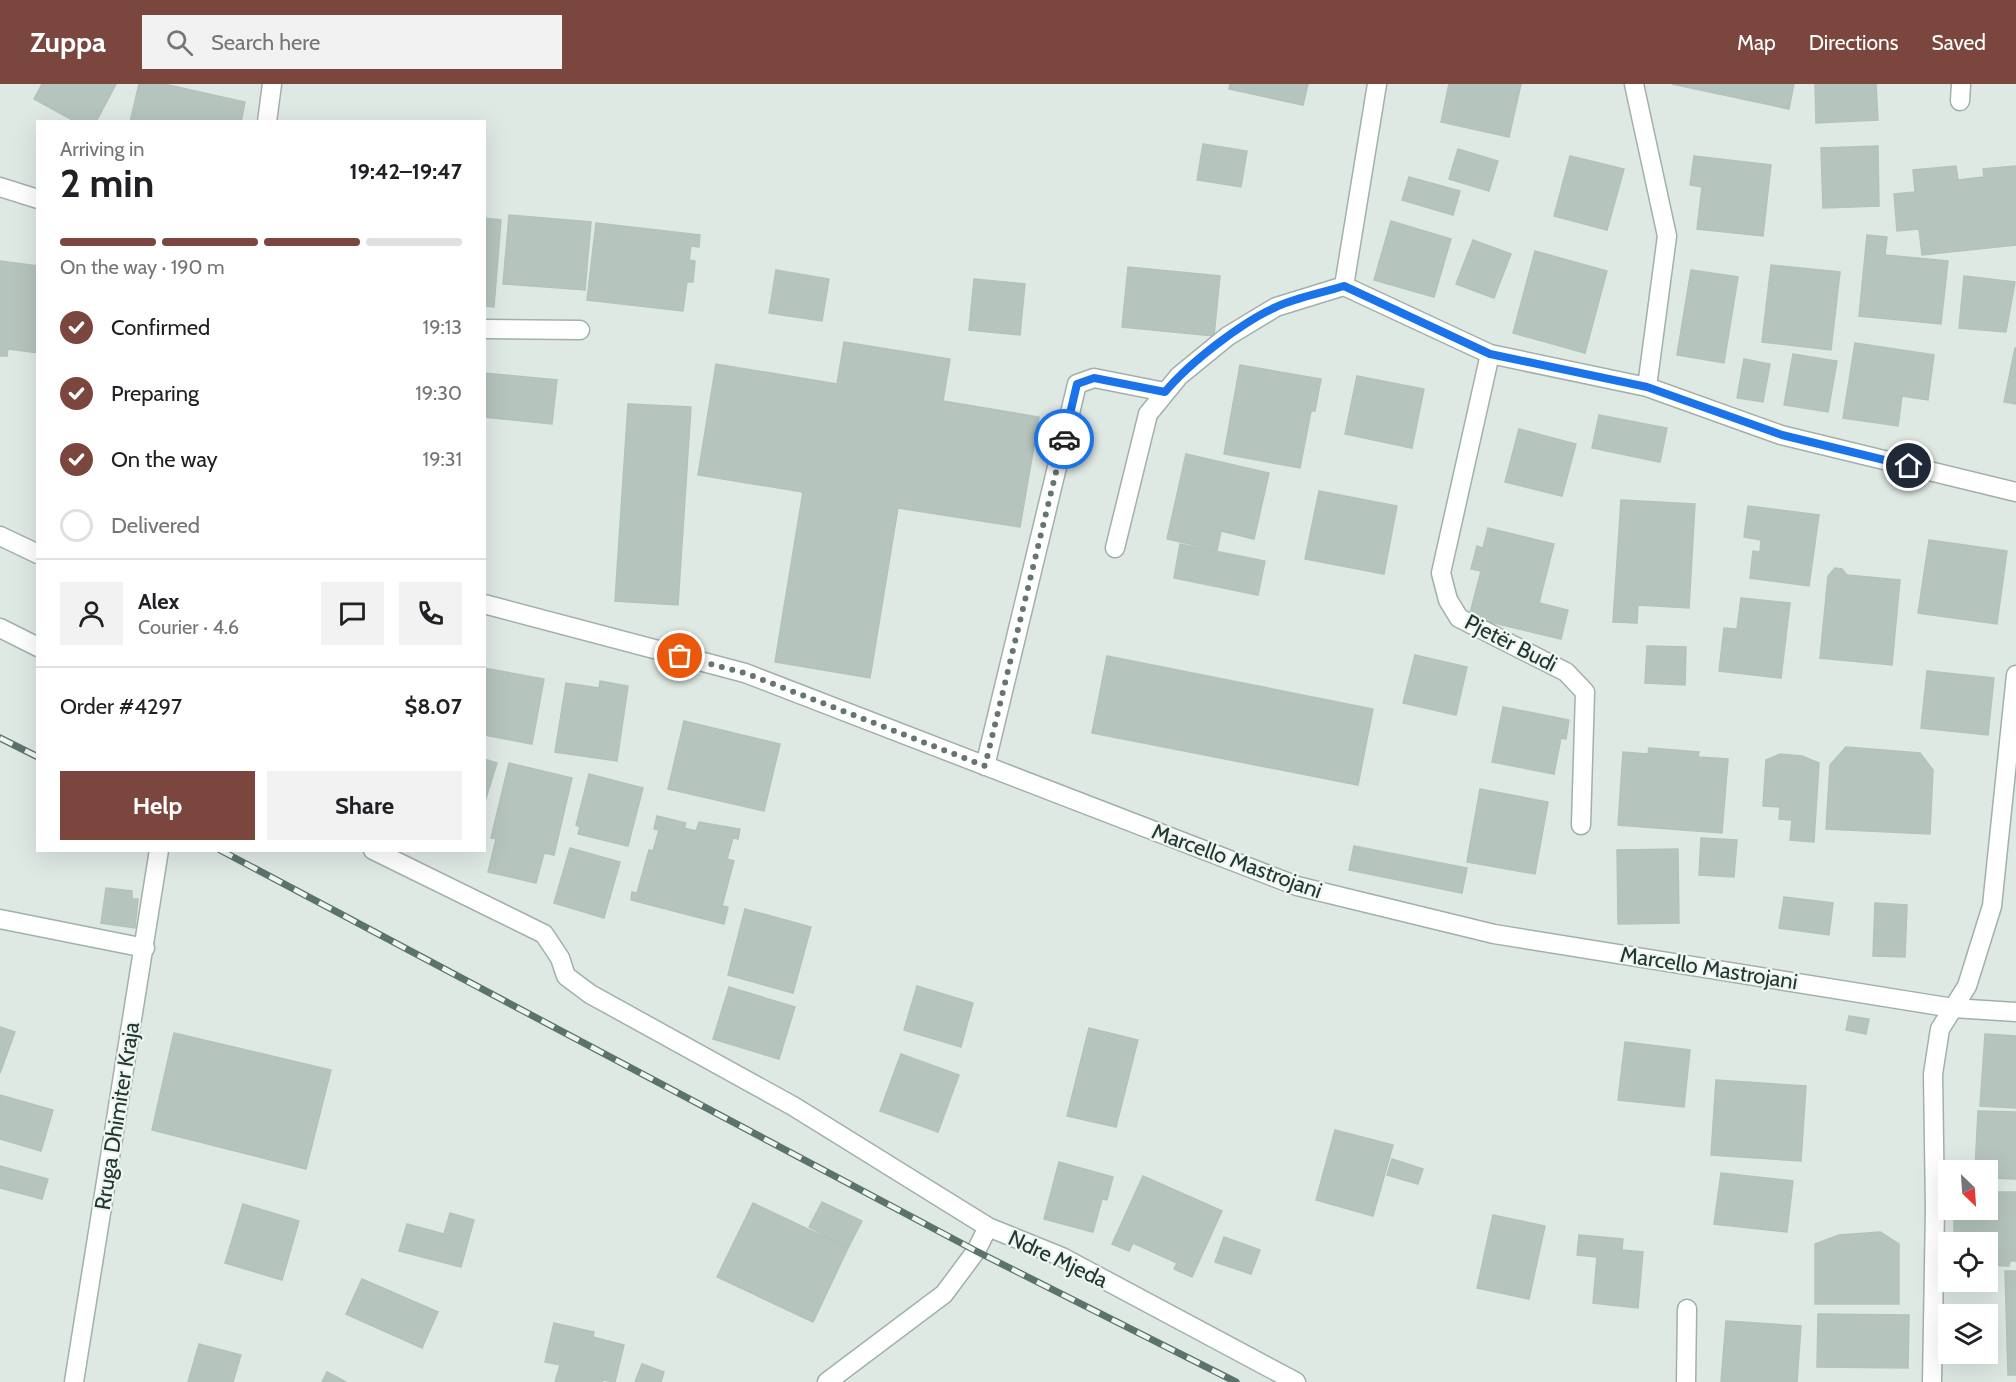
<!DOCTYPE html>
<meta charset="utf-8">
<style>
:root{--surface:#fff;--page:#f2f2f2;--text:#202124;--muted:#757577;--line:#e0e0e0;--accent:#7b463d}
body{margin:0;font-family:Cabin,sans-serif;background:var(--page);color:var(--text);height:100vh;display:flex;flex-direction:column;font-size:22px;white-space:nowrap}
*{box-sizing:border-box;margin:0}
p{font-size:20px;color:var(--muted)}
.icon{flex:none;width:33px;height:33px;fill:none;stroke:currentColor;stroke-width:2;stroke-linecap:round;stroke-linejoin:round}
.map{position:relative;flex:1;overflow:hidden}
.sheet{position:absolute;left:36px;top:36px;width:450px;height:732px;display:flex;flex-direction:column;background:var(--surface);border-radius:0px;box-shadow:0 6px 24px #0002}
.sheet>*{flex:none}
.needle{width:39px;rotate:155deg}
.controls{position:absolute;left:1938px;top:1076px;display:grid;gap:12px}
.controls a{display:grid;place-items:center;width:60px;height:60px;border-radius:0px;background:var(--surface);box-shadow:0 6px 24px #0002;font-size:30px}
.pin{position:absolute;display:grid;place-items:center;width:51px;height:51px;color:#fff;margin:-26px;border:3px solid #fff;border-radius:50%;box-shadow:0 2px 6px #0007}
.courier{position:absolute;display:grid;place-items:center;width:60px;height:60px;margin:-30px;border:4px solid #1a73e8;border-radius:50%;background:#fff;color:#222;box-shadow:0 2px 8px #0007}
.head em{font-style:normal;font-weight:700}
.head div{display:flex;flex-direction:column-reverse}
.head{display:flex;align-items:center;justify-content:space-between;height:102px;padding:0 24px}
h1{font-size:39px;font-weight:700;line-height:45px}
.bar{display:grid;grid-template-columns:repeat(4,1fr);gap:9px 6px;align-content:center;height:72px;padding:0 24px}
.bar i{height:8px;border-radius:4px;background:var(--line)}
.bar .active{background:var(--accent)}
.bar p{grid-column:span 4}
.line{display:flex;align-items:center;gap:15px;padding:0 24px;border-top:2px solid var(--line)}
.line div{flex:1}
.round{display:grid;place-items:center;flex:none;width:63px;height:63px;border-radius:0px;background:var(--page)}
ol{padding:0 24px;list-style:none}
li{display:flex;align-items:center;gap:18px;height:66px}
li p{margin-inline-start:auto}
li .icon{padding:6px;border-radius:50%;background:var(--accent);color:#fff;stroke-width:4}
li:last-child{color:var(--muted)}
li i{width:33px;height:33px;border:3px solid var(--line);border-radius:50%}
.cta{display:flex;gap:12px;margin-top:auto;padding:12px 24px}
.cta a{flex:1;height:69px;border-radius:0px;background:var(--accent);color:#fff;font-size:24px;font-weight:700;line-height:69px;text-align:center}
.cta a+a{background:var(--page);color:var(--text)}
header{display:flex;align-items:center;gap:36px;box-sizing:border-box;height:84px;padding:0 30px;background:var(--accent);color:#fff}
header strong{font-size:28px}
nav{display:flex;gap:33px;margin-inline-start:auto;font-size:21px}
.search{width:420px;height:54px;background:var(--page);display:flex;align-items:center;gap:15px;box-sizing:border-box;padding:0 21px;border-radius:0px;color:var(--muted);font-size:22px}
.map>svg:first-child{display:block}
</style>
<header>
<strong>Zuppa</strong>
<div class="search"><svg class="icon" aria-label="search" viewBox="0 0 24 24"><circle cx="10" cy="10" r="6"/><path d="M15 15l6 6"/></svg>Search here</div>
<nav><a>Map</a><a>Directions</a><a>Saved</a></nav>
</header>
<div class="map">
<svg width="2016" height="1298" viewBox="0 0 2016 1298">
<rect width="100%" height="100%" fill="#dfe9e4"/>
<!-- building -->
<path fill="#b5c4bd" stroke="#b2c3ba" stroke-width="1.5" d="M 42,0 L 116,0 L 96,38 L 76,38 L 34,15 Z
M 139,0 L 164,0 L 245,18 L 241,38 L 130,38 Z
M 1230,0 L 1308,0 L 1303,21 L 1229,5 Z
M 1449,0 L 1521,0 L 1509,53 L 1441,38 Z
M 1672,0 L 1794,0 L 1789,25 Z
M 1815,0 L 1876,0 L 1878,36 L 1816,39 Z
M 1203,60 L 1247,67 L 1241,103 L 1197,96 Z
M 1878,62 L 1879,122 L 1823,124 L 1821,64 Z
M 1458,65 L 1498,77 L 1489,107 L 1449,95 Z
M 1570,72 L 1624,85 L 1607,146 L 1554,132 Z
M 1694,72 L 1771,81 L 1763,152 L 1697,145 L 1702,103 L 1690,101 Z
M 1956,82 L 1958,96 L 1984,93 L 1983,85 L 2016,82 L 2016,161 L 1922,171 L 1919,145 L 1897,147 L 1894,110 L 1915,108 L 1913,86 Z
M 1409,93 L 1460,107 L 1453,131 L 1402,116 Z
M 509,131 L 591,138 L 585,206 L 503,200 Z
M 484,134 L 501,136 L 494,223 L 484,222 Z
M 1391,137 L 1451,155 L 1434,213 L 1374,196 Z
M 596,139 L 700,151 L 699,163 L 691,162 L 689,176 L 695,177 L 693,198 L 687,198 L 683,227 L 587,216 Z
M 1867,151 L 1887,153 L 1885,171 L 1948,177 L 1941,240 L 1859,232 Z
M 1473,156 L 1511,170 L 1494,214 L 1456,200 Z
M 1535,167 L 1607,187 L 1585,269 L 1513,249 Z
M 0,177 L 38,182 L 38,269 L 8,265 L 7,272 L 0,272 Z
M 1771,181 L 1840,188 L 1831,266 L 1762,258 Z
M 1128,183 L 1220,192 L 1214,252 L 1122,243 Z
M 776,186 L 829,195 L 822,237 L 769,229 Z
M 1691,186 L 1738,193 L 1724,279 L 1677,271 Z
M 1964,192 L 2015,198 L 2006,248 L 1959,244 Z
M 974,195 L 1025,200 L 1020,251 L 969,246 Z
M 844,258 L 950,275 L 943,317 L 1039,333 L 1020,443 L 898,424 L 870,594 L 775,578 L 803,408 L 698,391 L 716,280 L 837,300 Z
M 1855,259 L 1934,271 L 1928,316 L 1902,312 L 1898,342 L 1843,334 Z
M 2015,264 L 2016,265 L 2016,320 L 2004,318 Z
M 1793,270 L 1837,277 L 1828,328 L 1784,321 Z
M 1744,275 L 1770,280 L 1763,318 L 1737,314 Z
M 1240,281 L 1321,295 L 1315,327 L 1311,327 L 1300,384 L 1224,370 Z
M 484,289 L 557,296 L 552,340 L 484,333 Z
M 1357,292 L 1424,305 L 1412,364 L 1345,350 Z
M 628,320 L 691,323 L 678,521 L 615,517 Z
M 1599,331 L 1667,344 L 1660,378 L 1592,364 Z
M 1519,345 L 1576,360 L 1562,412 L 1505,398 Z
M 1186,370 L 1269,389 L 1254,455 L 1221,447 L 1217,466 L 1167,455 Z
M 1319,407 L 1397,422 L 1384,490 L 1305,475 Z
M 1621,416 L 1695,420 L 1689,524 L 1638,521 L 1637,539 L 1613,538 Z
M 1748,422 L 1819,431 L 1809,502 L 1750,494 L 1753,467 L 1760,468 L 1761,456 L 1744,453 Z
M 1488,444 L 1554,460 L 1539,519 L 1568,526 L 1561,555 L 1469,533 L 1481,487 L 1471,485 L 1477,462 L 1483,464 Z
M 1929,456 L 2007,467 L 1997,540 L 1918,529 Z
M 1180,460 L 1265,477 L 1258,511 L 1174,494 Z
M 1835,484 L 1842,485 L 1847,491 L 1900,496 L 1892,581 L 1820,574 L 1828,492 Z
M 1741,514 L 1790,519 L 1781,594 L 1719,587 L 1724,544 L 1737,545 Z
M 1647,562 L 1686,563 L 1685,601 L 1645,599 Z
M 1415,571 L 1467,583 L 1456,631 L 1403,619 Z
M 1107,572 L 1373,625 L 1358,701 L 1092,649 Z
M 484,584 L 544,595 L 532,660 L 484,651 Z
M 1927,587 L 1994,594 L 1988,651 L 1921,644 Z
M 600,597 L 628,602 L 617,677 L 555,668 L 566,599 L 599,604 Z
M 1503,623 L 1569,636 L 1566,655 L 1561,654 L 1554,690 L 1492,678 Z
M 684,637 L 780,660 L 764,727 L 668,705 Z
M 1846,663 L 1920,669 L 1933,686 L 1930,750 L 1826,745 L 1830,681 Z
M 1649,664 L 1699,668 L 1698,673 L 1728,675 L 1722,749 L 1618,741 L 1623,668 L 1648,670 Z
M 1780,670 L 1802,672 L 1819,679 L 1814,758 L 1790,756 L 1792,736 L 1779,735 L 1780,723 L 1763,722 L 1766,676 Z
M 484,675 L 497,679 L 484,721 Z
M 509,679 L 572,694 L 554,771 L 544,769 L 536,799 L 488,788 L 496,755 L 491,754 Z
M 589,690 L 643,704 L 628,762 L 578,750 L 580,743 L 576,741 Z
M 1480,705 L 1548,718 L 1535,790 L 1467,778 Z
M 657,732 L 686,739 L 684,744 L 696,747 L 699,738 L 740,745 L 738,755 L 733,754 L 727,775 L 734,777 L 722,822 L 728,823 L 724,840 L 631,816 L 632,808 L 637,809 L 649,766 L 653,767 L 659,746 L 654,745 Z
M 1701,754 L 1737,756 L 1734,793 L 1699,791 Z
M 1354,762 L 1467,784 L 1462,809 L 1349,786 Z
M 570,764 L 620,778 L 604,834 L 554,819 Z
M 1678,765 L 1679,839 L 1618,840 L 1617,766 Z
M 106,804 L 132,807 L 132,815 L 138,815 L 135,844 L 101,839 Z
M 1784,813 L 1833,819 L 1829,851 L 1779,844 Z
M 1875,819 L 1907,821 L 1905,873 L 1873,872 Z
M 745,825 L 811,843 L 793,909 L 728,891 Z
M 917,902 L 973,919 L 961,963 L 904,946 Z
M 729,903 L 795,923 L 779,975 L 713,955 Z
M 1849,932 L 1869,935 L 1866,950 L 1846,946 Z
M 0,943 L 15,948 L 0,989 Z
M 1089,944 L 1138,956 L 1116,1043 L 1067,1032 Z
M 174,949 L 331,986 L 306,1085 L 152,1046 Z
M 1985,950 L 2016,952 L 2016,1024 L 1980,1022 Z
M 1625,958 L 1690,966 L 1684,1023 L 1618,1016 Z
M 901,970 L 959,991 L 938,1048 L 880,1027 Z
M 1716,996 L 1806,1002 L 1801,1077 L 1711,1071 Z
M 0,1011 L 53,1026 L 41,1067 L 0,1055 Z
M 1978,1027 L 2016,1028 L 2016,1095 L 1988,1094 L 1988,1086 L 1975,1086 Z
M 1335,1046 L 1393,1061 L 1373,1132 L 1316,1116 Z
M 1392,1075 L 1423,1085 L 1418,1100 L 1387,1091 Z
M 1059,1078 L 1113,1093 L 1107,1116 L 1102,1115 L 1093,1148 L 1044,1135 Z
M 0,1082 L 48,1095 L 42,1115 L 0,1104 Z
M 1721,1089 L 1793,1097 L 1787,1148 L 1714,1140 Z
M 1143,1092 L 1222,1127 L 1192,1193 L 1174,1185 L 1177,1179 L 1133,1159 L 1129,1167 L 1112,1160 Z
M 1988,1108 L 2016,1108 L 2016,1177 L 2010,1177 L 2009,1182 L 1988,1181 L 1988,1158 L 1954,1158 L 1954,1125 L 1988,1125 Z
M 822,1118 L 862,1137 L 848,1164 L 809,1143 Z
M 753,1119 L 848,1164 L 813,1238 L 717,1193 Z
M 243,1120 L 299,1137 L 282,1196 L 225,1179 Z
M 450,1129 L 474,1136 L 461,1183 L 399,1167 L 407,1140 L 444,1150 Z
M 1493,1131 L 1545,1142 L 1529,1215 L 1477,1204 Z
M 1880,1148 L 1899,1160 L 1899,1220 L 1815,1220 L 1815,1160 L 1839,1151 Z
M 1579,1151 L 1623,1155 L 1622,1166 L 1643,1168 L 1638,1224 L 1593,1219 L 1597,1173 L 1577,1171 Z
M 1224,1153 L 1260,1166 L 1251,1190 L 1215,1178 Z
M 2005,1187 L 2016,1187 L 2016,1291 L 2008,1291 Z
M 362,1195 L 438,1228 L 422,1264 L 346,1230 Z
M 1818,1230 L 1909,1231 L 1908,1284 L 1817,1283 Z
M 1726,1237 L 1801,1242 L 1797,1298 L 1721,1298 Z
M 554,1239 L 594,1248 L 593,1253 L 624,1261 L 615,1298 L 603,1296 L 602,1298 L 555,1298 L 560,1281 L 545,1278 Z
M 199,1260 L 241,1271 L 233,1298 L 188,1298 Z
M 642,1280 L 664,1288 L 661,1298 L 635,1298 Z
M 327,1288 L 346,1298 L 322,1298 Z"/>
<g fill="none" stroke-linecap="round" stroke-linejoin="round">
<defs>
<path id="service" d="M 484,245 L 580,246
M 0,452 L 38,470
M 0,544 L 38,563"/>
<path id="minor" d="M 1634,0 L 1667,152 L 1647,303
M 1960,17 L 1961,0
M 0,103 L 38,115
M 1344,202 L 1490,270 L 1647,303 L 1781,351 L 2016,408
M 1344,202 L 1377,0
M 1490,270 L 1441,489 L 1448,516 L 1459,534 L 1566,588 L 1585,608 L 1581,741
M 1115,464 L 1148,330 L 1179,292 L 1228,252 L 1276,223 L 1344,202
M 484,520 L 745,589 L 1297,802 L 1494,850 L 1953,924 L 2016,928
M 985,682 L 1077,300 L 1094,294 L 1165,308
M 373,766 L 544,850 L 560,874 L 566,892 L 590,910 L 793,1022 L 988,1143 L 1062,1173 L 1296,1298
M 0,835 L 145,864
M 827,1298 L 944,1210 L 976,1167 L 988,1143
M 1686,1298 L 1687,1225
M 1932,1298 L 1935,1125 L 1933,990 L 1940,945 L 1967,902 L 1992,822 L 2016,591"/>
<path id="tertiary" d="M 267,38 L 272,0
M 74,1298 L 159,766"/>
</defs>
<!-- service casing -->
<use href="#service" stroke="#a2b0aa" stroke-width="21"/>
<!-- minor casing -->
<use href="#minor" stroke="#a2b0aa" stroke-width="21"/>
<!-- tertiary casing -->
<use href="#tertiary" stroke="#a2b0aa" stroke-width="21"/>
<!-- service -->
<use href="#service" stroke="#fff" stroke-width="18"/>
<!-- minor -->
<use href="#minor" stroke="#fff" stroke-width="18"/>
<!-- tertiary -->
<use href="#tertiary" stroke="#fff" stroke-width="18"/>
<defs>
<path id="rail" d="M 0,654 L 38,673
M 220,766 L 976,1167 L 1236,1298"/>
</defs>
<!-- rail casing -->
<use href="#rail" stroke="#5b746b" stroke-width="7"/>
<!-- rail -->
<use href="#rail" stroke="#eff6f2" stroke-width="4.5" stroke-dasharray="14" stroke-linecap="butt"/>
</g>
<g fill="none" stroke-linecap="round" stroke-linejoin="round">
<!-- done -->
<path stroke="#64766f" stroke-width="6" stroke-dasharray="0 10.8" d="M 680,572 L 745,589 L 985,682 L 1064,355"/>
<!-- route -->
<path stroke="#1a73e8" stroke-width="8" d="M 1064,355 L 1077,300 L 1094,294 L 1165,308 C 1189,279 1242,238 1276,223 C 1297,213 1322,209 1344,202 L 1490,270 L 1647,303 L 1782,351 L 1909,382"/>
</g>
<g text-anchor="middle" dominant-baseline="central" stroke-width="4.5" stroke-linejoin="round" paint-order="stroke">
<!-- street labels -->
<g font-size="22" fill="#213830" stroke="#eff6f2">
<text transform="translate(1511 559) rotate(27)">Pjetër Budi</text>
<text transform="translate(1237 777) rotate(20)">Marcello Mastrojani</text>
<text transform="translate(1709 884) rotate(9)">Marcello Mastrojani</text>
<text transform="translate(117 1032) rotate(-81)">Rruga Dhimiter Kraja</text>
<text transform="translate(1058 1175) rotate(25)">Ndre Mjeda</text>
</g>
</g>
</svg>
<div class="controls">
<a><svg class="needle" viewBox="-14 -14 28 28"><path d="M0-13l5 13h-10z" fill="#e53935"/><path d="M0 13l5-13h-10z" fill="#757577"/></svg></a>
<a><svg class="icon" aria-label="locate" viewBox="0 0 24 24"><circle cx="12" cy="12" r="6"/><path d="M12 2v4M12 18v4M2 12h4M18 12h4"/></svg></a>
<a><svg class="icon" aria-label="layers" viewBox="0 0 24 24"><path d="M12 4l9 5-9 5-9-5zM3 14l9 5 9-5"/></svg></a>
</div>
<div class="pin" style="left:680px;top:572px;background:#ea580c"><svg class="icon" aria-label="bag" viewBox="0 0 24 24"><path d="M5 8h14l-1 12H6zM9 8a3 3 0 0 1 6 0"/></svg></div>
<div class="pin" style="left:1909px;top:382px;background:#1f2937"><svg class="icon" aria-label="home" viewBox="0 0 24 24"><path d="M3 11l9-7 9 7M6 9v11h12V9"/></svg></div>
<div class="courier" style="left:1064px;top:355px"><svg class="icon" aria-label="car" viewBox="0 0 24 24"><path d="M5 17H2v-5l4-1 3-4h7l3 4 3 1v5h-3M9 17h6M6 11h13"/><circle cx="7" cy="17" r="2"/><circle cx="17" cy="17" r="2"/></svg></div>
<section class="sheet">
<div class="head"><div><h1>2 min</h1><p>Arriving in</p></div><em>19:42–19:47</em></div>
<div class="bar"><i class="active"></i><i class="active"></i><i class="active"></i><i></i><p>On the way · 190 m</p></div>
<ol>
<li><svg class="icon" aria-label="check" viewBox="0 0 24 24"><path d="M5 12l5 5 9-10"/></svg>Confirmed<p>19:13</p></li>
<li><svg class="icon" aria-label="check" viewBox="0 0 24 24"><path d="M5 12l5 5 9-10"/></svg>Preparing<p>19:30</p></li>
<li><svg class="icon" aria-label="check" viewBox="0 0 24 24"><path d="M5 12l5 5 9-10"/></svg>On the way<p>19:31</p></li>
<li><i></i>Delivered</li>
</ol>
<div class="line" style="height:108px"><a class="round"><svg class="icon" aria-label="person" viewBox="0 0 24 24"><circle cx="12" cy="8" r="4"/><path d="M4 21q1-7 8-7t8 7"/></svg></a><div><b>Alex</b><p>Courier · 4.6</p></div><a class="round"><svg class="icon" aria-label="chat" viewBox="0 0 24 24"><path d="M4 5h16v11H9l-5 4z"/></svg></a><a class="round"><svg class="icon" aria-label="phone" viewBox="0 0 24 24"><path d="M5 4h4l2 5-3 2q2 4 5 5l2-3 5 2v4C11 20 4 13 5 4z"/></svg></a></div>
<div class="line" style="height:78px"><div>Order #4297</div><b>$8.07</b></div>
<div class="cta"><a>Help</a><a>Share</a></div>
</section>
</div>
